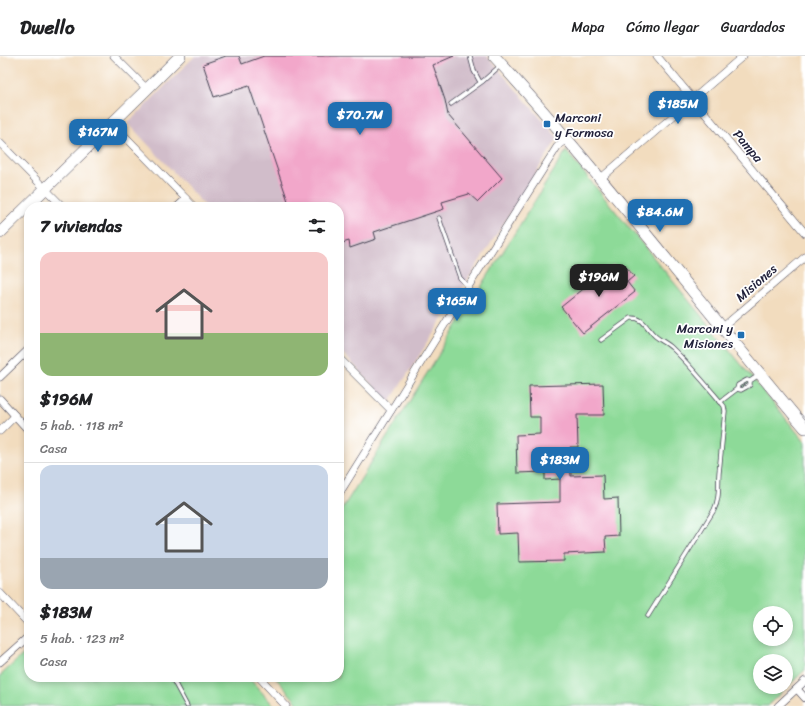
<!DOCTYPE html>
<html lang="es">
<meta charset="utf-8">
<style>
body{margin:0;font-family:Sriracha,sans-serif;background:#f2f2f2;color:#202124;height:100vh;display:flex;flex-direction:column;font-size:15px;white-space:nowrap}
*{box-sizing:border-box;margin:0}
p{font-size:13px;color:#757577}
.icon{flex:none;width:22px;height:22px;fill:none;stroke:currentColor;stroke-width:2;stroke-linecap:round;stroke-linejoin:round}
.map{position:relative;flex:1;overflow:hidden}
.panel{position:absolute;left:24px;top:146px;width:320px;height:480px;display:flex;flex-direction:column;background:#fff;border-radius:16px;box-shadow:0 2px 6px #0003}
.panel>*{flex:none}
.controls{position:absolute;left:753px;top:550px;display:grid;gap:8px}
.controls a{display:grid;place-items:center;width:40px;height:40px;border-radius:50%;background:#fff;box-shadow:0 2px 6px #0003;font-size:20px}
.price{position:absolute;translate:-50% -34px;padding:0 9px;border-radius:8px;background:#1f6fb2;color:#fff;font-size:13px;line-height:26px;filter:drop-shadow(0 1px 2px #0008)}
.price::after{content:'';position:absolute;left:50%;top:24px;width:12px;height:9px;margin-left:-6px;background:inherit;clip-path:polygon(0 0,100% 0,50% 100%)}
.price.active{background:#222;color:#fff}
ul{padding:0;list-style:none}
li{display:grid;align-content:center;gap:8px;height:212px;padding:0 16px}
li+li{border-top:1px solid #e0e0e0}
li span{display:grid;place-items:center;height:124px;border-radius:12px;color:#555}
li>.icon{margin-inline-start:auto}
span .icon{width:72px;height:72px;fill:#fffc;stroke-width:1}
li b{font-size:17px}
h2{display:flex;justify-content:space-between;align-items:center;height:48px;padding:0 16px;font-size:17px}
header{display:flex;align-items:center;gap:24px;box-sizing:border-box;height:56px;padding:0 20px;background:#fff;border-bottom:1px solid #e0e0e0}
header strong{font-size:19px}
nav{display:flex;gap:22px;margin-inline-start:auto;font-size:14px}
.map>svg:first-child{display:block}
.industrial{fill:#d1bdca}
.green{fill:#8dda98;stroke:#587e6a;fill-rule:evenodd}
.building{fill:#f2a7ca}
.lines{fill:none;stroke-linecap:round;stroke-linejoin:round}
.lane-casing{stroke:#413e4f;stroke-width:5}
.street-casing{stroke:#413e4f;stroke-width:8}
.secondary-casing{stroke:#413e4f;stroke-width:12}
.lane{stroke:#fff;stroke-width:3.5}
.street{stroke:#fff;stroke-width:7}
.secondary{stroke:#fff;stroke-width:11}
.poi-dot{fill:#1f6fb2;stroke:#fff;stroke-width:1.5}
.labels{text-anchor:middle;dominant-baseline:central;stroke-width:3.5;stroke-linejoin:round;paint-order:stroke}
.poi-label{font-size:13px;fill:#22223b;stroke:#fff;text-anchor:start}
.street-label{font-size:13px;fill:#22223b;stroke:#fff}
</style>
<header>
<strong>Dwello</strong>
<nav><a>Mapa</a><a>Cómo llegar</a><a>Guardados</a></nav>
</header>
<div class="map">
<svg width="805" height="650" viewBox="0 0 805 650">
<rect width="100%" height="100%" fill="#fff"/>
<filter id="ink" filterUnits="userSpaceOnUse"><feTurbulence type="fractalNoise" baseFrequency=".025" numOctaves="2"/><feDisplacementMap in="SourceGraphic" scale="8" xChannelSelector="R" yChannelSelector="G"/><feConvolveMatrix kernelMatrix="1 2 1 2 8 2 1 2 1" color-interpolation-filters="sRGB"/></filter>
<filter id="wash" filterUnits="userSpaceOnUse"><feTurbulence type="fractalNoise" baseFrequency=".012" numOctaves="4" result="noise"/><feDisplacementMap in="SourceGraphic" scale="16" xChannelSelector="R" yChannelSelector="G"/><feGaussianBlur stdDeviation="0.9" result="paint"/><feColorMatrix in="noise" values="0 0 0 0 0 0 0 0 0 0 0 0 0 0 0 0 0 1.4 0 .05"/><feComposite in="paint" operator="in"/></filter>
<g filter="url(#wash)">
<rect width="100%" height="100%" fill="#f2dcbe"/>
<polygon class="industrial" points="195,0 487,0 558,82 389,347 339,293 339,151 206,151 128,67"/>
<g class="green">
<path d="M566 95 805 386V614L767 650H300L275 621H339V458ZM760 557H786V583H760ZM760 605H786V631H760Z"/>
<polygon points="29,593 29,621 248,621 274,650 0,650 0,620"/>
</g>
<g id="blocks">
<g class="building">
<polygon points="226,0 239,0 242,8 264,0 454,0 433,9 445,44 448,59 502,122 478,146 469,138 442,146 444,153 374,176 376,183 350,192 349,185 339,188 339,151 296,151 289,148 249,30 214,41 203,8"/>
<polygon points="613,209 619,217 626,211 634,220 627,226 635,236 583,277 561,251"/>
<polygon points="603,328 604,359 577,359 578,391 570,391 571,420 603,419 604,443 618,442 619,480 605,481 606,496 564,498 564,505 519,506 518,477 498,478 497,448 560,446 560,423 545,424 545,416 517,417 516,379 540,378 540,361 530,361 529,330"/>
</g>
</g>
</g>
<g filter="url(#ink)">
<use href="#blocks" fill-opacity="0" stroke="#413e4f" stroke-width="1"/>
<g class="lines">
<defs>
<g id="lane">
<polyline points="470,0 474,15 480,26"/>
<polyline points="451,48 483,25 501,9"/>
<polyline points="439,162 460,222 468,231"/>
<path d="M601 284 631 262C643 261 646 271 654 279 659 284 667 287 672 292 691 310 707 330 724 350L725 355C723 376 721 396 719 417 718 430 720 442 714 454L648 560"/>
<polyline points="737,333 741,334 750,329 750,325 759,319"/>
<polyline points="720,346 737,333 738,329 747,324 750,325"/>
<polyline points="172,621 173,624 187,650"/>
</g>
<g id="street">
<polyline points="114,0 147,33"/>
<polyline points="657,0 805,177"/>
<polyline points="112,67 194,151"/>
<polyline points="0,87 63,151"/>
<polyline points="600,123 743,0"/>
<polyline points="177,151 186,143"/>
<polyline points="723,271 805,201"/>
<polyline points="339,302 391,354"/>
<polyline points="0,321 29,293"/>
<polyline points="0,343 29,375"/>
<polyline points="0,375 15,360"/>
<polyline points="339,438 468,231 557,91 561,87 567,84"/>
<polyline points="0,537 29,568"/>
<polyline points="0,606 29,580"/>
<polyline points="259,621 286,650"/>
<polyline points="797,633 805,642"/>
<polyline points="778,650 805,625"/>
</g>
<g id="secondary">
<path d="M494 0C603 120 701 248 805 372"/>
<polyline points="0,177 147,33 180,0"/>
</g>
</defs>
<use href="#lane" class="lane-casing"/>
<use href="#street" class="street-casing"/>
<use href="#secondary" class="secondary-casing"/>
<use href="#lane" class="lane"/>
<use href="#street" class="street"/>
<use href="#secondary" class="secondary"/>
</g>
</g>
<g class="poi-dot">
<rect x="543" y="64" width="8" height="8" rx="2"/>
<rect x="737" y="275" width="8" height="8" rx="2"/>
</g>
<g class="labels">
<g class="poi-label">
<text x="555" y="61">Marconi<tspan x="555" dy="15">y Formosa</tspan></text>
<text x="733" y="272" text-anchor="end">Marconi y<tspan x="733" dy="15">Misiones</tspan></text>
</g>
<g class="street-label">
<text transform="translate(748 90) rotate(50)">Pampa</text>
<text transform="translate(756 227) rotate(-41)">Misiones</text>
</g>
</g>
</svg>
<div class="controls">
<a><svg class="icon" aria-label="locate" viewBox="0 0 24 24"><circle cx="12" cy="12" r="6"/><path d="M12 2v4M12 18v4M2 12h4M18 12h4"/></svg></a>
<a><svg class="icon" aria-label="layers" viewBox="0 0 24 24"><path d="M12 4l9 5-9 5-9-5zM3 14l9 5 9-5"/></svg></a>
</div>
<b class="price" style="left:678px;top:69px">$185M</b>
<b class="price" style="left:360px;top:80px">$70.7M</b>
<b class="price" style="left:98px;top:97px">$167M</b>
<b class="price" style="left:660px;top:177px">$84.6M</b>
<b class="price active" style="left:599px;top:242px">$196M</b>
<b class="price" style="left:457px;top:266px">$165M</b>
<b class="price" style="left:560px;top:425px">$183M</b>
<section class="panel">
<h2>7 viviendas<svg class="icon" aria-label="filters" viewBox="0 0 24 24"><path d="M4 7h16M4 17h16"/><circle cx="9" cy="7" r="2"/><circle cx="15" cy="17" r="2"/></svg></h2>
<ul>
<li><span style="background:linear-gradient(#f6c9c9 65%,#8fb573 0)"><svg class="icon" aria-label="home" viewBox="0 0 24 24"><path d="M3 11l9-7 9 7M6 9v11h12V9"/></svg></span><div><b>$196M</b><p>5 hab. · 118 m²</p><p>Casa</p></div></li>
<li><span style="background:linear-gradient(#c9d6e8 75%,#9aa5b1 0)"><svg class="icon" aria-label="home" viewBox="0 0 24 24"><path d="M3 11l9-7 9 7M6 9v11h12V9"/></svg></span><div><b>$183M</b><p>5 hab. · 123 m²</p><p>Casa</p></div></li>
</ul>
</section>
</div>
